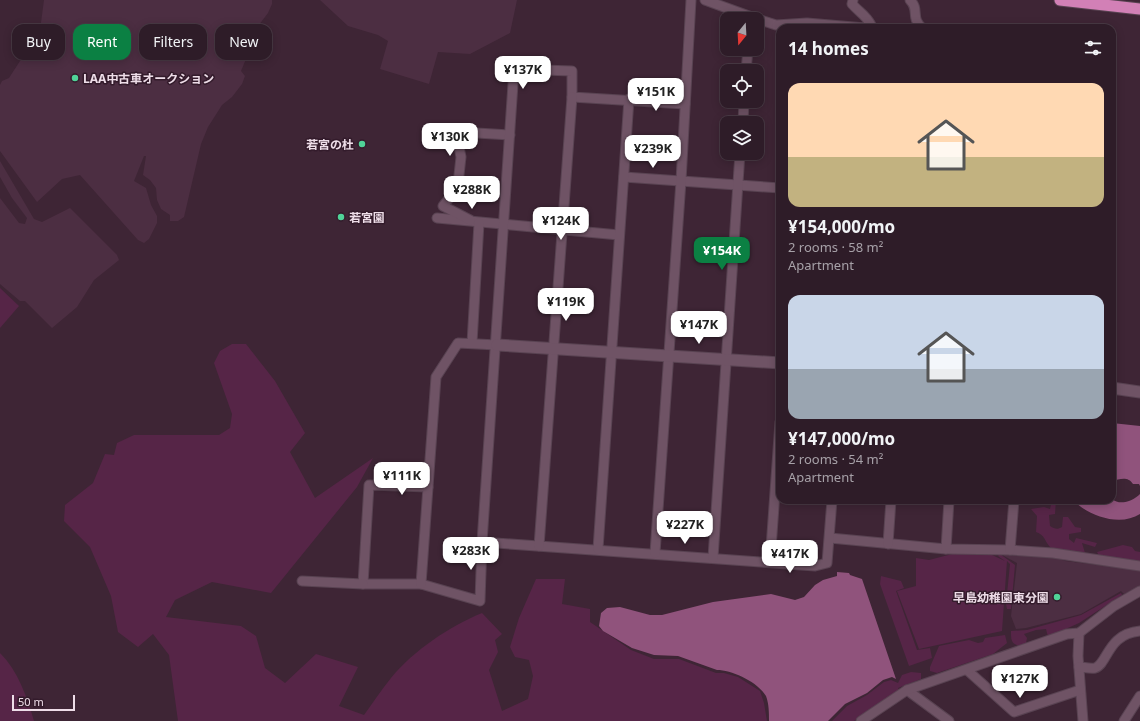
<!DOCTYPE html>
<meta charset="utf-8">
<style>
body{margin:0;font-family:"Noto Sans","Noto Sans JP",sans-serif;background:#3a2934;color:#f1f3f6;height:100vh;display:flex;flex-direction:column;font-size:15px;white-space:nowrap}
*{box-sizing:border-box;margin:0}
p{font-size:13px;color:#a7a1a8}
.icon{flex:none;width:22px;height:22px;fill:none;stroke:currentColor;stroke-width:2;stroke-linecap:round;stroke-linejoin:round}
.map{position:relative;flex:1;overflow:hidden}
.drawer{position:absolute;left:776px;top:24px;width:340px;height:480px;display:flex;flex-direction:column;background:#2e1c28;border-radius:12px;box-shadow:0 2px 10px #0003,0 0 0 1px #493a45}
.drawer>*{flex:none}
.hud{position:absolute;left:12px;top:24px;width:380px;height:36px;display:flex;gap:8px}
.needle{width:26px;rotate:198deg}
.fabs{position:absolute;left:720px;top:12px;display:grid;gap:8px}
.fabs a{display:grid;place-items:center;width:44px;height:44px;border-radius:8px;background:#2e1c28;box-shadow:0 2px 10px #0003,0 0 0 1px #493a45;font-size:20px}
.scale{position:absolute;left:12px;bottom:10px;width:63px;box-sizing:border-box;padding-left:4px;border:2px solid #eedde8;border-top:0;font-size:11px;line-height:14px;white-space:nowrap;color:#eedde8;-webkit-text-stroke:3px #331b2b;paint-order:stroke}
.price{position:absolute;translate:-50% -34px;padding:0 9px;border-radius:8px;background:#fff;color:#222;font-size:13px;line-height:26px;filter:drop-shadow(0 1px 2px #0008)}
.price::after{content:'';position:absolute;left:50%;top:24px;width:12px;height:9px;margin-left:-6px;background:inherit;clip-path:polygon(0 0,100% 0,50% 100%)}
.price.current{background:#0b8043;color:#fff}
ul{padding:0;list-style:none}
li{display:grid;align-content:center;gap:8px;height:212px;padding:0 12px}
li span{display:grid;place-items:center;height:124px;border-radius:12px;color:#555}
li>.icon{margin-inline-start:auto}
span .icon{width:72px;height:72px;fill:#fffc;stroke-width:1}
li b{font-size:17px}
h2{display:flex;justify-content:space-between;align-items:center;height:48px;padding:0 12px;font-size:17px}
.chip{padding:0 14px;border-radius:12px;background:#2e1c28;box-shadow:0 2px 10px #0003,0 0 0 1px #493a45;font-size:14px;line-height:36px}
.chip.current{background:#0b8043;color:#fff}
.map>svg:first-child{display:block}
.built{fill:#4c2e42}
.green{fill:#562547}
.water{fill:#90537c}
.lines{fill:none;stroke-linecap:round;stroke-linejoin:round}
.minor-casing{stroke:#594352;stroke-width:11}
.tertiary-casing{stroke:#594352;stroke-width:13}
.trunk-casing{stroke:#594352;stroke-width:13}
.minor{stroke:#6f5365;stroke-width:9}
.tertiary{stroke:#6f5365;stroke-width:11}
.trunk{stroke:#d280b6;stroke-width:11}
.poi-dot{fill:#50d398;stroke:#331b2b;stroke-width:1.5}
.labels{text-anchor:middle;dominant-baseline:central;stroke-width:3;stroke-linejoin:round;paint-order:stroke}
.poi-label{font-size:12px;font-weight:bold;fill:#eedde8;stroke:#331b2b;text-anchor:start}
</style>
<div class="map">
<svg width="1140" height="721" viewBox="0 0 1140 721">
<rect width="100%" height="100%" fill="#3e2535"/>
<g class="built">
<polygon points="44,0 272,0 272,4 268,13 255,30 258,44 251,47 241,71 245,76 242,84 232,97 222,105 208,127 201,144 184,217 178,221 170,221 170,215 161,209 157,200 156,188 150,180 143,175 146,156 144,156 134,181 146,188 151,205 157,216 157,223 149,239 144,243 138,240 80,175 62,179 37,202 0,151 0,85 2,81 9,78 20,61 31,52 35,44 40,30"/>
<polygon points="320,0 517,0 510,33 470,54 438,52 429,84 380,69 388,41 378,35 348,26"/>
<polygon points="0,161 34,219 42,222 70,208 117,255 119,260 94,280 77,307 52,328 25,301 20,301 0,284 0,198 19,223 25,224 27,218 12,198 0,177"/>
<polygon points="1004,553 1053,556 1065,561 1140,570 1140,586 1124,594 1121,591 1081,614 1026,628 1016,629 1011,616 1017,563 1004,556"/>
</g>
<g class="green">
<polygon points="0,288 19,306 0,328"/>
<path d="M232 344H246L275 381 305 433 290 452 315 498 373 458 357 487 271 593 212 582 175 600 166 617 241 626 256 636 265 668 285 683 316 654 358 667 339 706 364 715C373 703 381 690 391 678 414 650 450 626 482 613L502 634 495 640 498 652 489 670 502 711 528 699 533 676 529 660 515 657 510 647 519 618 536 579H565L562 604 590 609V622L631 650 654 659H679L716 673H724L738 677 760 691 764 703 767 721H178L169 655 153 634 138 647 118 632 111 596 90 547 64 521 65 505 93 483 105 454 114 455 117 443 134 435H219L230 428 232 414 214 363 220 351Z"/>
<path d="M1052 500H1056L1055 514 1049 515 1050 526C1055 529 1057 530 1062 527L1063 517H1068L1075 527 1081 528V532L1069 534V539L1074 543 1076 538 1097 543 1095 547 1082 543 1085 553C1077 556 1056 555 1050 547 1044 540 1045 535 1036 532L1037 516 1031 509 1044 507 1050 509Z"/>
<polygon points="1123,545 1132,547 1135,551 1140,552 1140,562 1099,556 1097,552"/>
<polygon points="956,553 992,555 1005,561 998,556 1000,554 1015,565 1011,609 1007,609 1006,604 1010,564 1007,561 1002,631 919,649 897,591 916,586 916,558 929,560"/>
<polygon points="881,576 901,581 904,588 896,591 917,650 930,648 932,658 909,666 880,584"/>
<path d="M1121 593 1122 595 1079 623 1048 637 1046 629 1036 630 1024 634 1027 638 1026 643 1020 646C1011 644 1011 640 1011 631L1027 630 1081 615Z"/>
<polygon points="1005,635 1007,643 993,654 937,673 930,671 930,667 939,646 969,640 978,643 983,642 985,638"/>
<path d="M0 653C18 671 27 697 34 721H0Z"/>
<polygon points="911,672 921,673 921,679 898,688 900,691 854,721 832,721 847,706 867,695 884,682 891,680 898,683 902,675"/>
</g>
<g class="water">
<path d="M1112 423 1140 426V486L1139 484H1133C1128 476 1120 479 1112 481Z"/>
<path d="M1140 494V514C1120 527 1088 516 1073 500L1112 499C1120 506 1133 501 1140 494Z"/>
<path d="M837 572 849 573 850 575 862 579 896 679 892 677 883 680 867 693 845 704 828 721H769C769 713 769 704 766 696 758 682 732 670 717 670L678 656 654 655 632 648 603 631 599 626 601 613 607 608 620 607 650 615H662L713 602 771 594 795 600 804 597 815 585 823 580 837 576Z"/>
</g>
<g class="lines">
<defs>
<g id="minor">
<polyline points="705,0 757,19"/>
<path d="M853 0 852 4C859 12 866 15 871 25L865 27"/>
<path d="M910 0C920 10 910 17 922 28"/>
<polyline points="757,19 776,25 807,23 865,28"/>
<polyline points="746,71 748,49"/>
<polyline points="743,123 744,101"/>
<polyline points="624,177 780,188"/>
<polyline points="437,218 619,235"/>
<polyline points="470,220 443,206 455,191 458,184 461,157 457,137 460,132 510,135"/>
<polyline points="472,343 479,223"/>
<polyline points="497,345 458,343 436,377 428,487 369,485 363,584 421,584 480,601 482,542 514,69 572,71 572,97 685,104"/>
<polyline points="830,538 946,549 1010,550 1053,553 1140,566"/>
<polyline points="482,542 815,566 827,563 832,500"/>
<polyline points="888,544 891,500"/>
<polyline points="539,546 572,97"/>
<polyline points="598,549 629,99"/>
<polyline points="946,549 949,500"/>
<polyline points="1010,550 1014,500"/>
<polyline points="655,553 681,181 691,0"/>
<polyline points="713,558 740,153"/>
<polyline points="770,562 780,422"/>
<polyline points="302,581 363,584"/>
<polyline points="421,584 428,487"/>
<polyline points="1079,633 1078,656 1083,721"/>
<path d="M1079 667C1083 667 1090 669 1095 668 1108 664 1107 634 1140 631"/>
<polyline points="967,670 1014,712 1080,690"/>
<polyline points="907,690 949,721"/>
<polyline points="861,721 907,690 1067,634 1079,633 1114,606 1140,591"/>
<polyline points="1124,721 1140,696"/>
</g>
<g id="tertiary">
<polyline points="497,345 780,363"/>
<polyline points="1112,388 1140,392"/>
</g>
<polyline id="trunk" points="1060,0 1140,9"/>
</defs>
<use href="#minor" class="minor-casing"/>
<use href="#tertiary" class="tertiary-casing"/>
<use href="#trunk" class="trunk-casing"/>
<use href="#minor" class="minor"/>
<use href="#tertiary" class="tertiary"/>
<use href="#trunk" class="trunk"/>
</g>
<g class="poi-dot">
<circle cx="75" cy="78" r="4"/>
<circle cx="362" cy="144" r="4"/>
<circle cx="341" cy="217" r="4"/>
<circle cx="1057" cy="597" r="4"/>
</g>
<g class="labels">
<g class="poi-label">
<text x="83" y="78">LAA中古車オークション</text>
<text x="354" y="144" text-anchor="end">若宮の杜</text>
<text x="349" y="217">若宮園</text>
<text x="1049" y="597" text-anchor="end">早島幼稚園東分園</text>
</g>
</g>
</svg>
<div class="fabs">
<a><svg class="needle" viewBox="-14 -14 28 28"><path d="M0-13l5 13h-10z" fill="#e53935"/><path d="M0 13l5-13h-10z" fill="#a7a1a8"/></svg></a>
<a><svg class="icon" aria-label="locate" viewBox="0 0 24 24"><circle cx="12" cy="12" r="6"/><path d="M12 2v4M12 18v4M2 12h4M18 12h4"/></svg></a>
<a><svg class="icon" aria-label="layers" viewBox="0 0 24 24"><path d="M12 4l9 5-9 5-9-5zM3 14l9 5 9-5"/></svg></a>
</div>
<div class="scale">50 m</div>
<b class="price" style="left:523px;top:90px">¥137K</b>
<b class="price" style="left:656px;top:112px">¥151K</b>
<b class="price" style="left:450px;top:157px">¥130K</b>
<b class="price" style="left:653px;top:169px">¥239K</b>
<b class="price" style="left:472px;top:210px">¥288K</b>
<b class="price" style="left:561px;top:241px">¥124K</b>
<b class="price current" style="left:722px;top:271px">¥154K</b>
<b class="price" style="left:566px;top:322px">¥119K</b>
<b class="price" style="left:699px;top:345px">¥147K</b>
<b class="price" style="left:402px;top:496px">¥111K</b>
<b class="price" style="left:685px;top:545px">¥227K</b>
<b class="price" style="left:471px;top:571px">¥283K</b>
<b class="price" style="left:790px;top:574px">¥417K</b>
<b class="price" style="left:1020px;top:699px">¥127K</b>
<div class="hud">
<a class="chip">Buy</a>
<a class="chip current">Rent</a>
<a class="chip">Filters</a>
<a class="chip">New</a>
</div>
<section class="drawer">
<h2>14 homes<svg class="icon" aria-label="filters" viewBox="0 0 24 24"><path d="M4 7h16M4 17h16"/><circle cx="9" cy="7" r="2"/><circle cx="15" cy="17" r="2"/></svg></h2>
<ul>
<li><span style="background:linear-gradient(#ffd9b3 60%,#c2b280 0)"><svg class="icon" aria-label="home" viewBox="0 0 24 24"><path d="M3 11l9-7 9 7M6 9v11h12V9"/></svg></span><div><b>¥154,000/mo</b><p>2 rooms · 58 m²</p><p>Apartment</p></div></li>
<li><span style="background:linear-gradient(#c9d6e8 60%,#9aa5b1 0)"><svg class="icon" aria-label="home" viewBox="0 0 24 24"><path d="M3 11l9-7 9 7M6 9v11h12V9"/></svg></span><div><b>¥147,000/mo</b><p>2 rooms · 54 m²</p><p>Apartment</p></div></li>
</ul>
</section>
</div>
